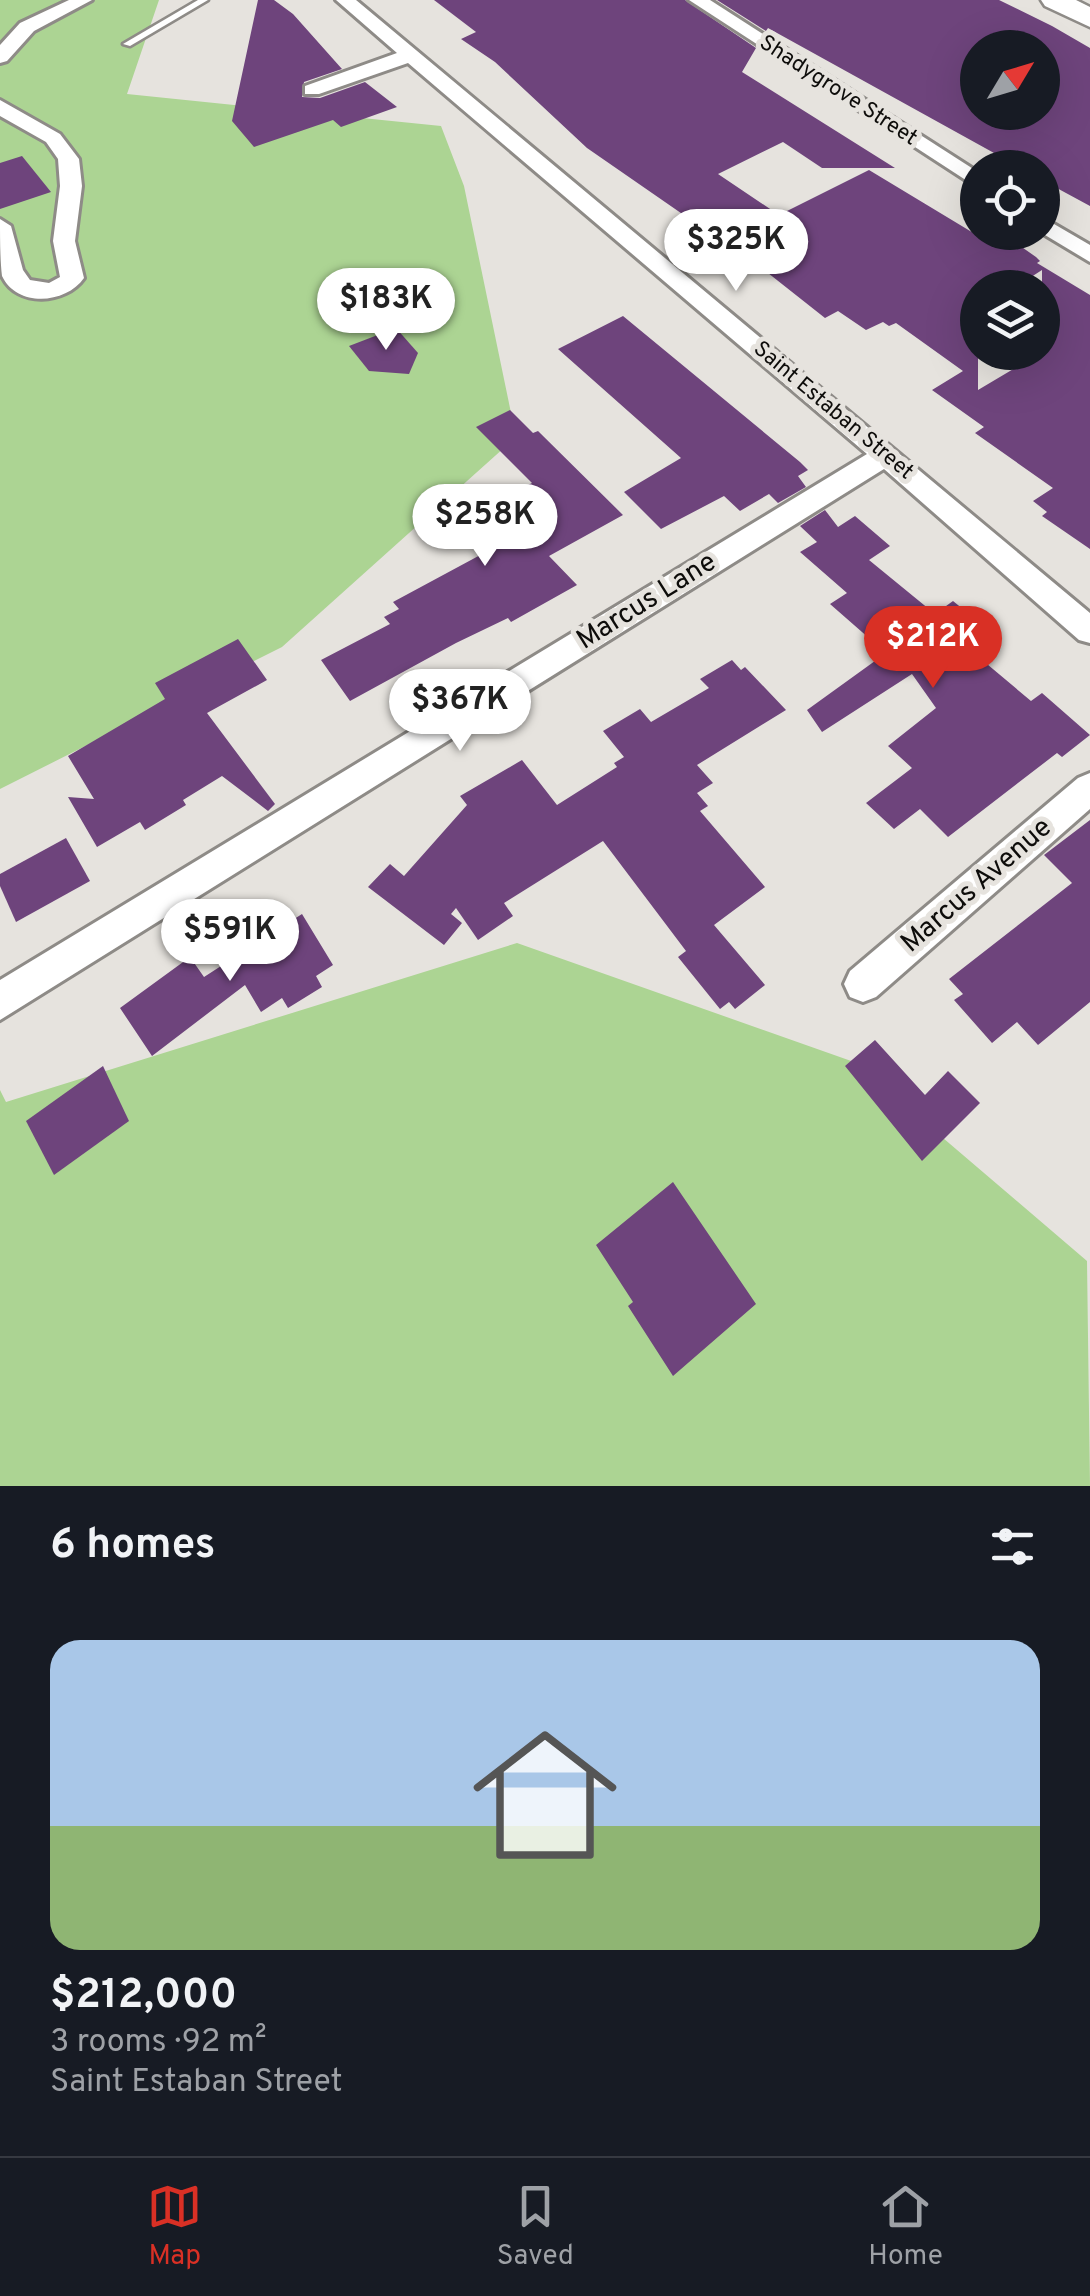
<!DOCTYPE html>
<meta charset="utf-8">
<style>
body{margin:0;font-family:Overpass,sans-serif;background:#20242c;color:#f1f3f6;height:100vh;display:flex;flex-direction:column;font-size:38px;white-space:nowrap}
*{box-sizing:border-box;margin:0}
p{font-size:32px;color:#9ea1a6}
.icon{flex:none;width:55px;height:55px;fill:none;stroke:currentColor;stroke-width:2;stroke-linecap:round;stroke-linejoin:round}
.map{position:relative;height:1486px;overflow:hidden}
.drawer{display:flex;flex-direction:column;background:#171b24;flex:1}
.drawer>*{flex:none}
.needle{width:65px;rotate:52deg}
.tools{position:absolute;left:960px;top:30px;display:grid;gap:20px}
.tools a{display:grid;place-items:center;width:100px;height:100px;border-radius:50%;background:#171b24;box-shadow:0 10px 40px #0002;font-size:50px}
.price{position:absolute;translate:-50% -85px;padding:0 22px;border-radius:35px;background:#fff;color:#222;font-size:32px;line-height:65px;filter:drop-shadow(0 2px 5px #0008)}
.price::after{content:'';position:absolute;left:50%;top:60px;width:30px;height:22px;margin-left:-15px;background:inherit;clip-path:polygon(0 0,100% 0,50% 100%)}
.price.active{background:#d93025;color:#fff}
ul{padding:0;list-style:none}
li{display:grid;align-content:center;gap:20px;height:530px;padding:0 50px}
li+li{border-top:2px solid #363941}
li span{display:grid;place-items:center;height:310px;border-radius:30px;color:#555}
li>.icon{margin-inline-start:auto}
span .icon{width:180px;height:180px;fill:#fffc;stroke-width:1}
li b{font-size:42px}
h2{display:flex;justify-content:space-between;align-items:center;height:120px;padding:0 50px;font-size:42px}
.tabs{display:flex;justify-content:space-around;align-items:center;height:140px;border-top:2px solid #363941;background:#171b24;font-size:28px;color:#9ea1a6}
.tabs a{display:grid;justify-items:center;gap:5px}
.tabs .active{color:#d93025}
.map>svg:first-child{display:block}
.green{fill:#acd493}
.building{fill:#6e447c;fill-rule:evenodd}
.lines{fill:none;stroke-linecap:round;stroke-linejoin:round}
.service-casing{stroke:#8e8b87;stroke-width:5}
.minor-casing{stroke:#8e8b87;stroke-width:6}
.primary-casing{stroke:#8e8b87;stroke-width:5}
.service{fill:#fff;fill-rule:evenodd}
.minor{fill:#fff;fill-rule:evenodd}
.primary{fill:#fff;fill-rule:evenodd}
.labels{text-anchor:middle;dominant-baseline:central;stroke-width:10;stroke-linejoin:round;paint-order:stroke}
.far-street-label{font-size:22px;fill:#0d0c0a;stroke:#e6e3de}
.street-label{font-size:28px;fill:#0d0c0a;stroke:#e6e3de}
</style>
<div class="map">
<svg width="1090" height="1486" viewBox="0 0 1090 1486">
<rect width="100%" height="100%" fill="#e6e3de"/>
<g class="green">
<polygon points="0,0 159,0 127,94 441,126 464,186 516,437 282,647 0,789"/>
<polygon points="517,943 854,1062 1087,1261 1090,1486 0,1486 0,1090 6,1102"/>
</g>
<g class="building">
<polygon points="258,0 274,0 293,14 342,69 304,82 302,97 320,98 365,82 397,107 341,127 333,120 254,147 232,121"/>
<path d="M434 0H685L756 48 742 72 895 168H822L783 142 718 174 779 215 869 170 985 240 1000 232 1036 257 1040 261 1037 263 1090 295V549L1042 516 1047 512 1033 501 1053 488 975 433 984 427 932 390 963 371 896 323 889 326 883 322 866 330 838 311 825 318 721 236 717 238 587 148 495 62 461 39 476 32ZM1042 270V352L978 390V288H1014Z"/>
<path d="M717 0H999L1052 26 1090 48V206L1042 180V168H1021L768 28 766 31ZM978 48H1042V112H978Z"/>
<polygon points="22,156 51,192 0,209 0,163"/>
<polygon points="623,316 800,462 808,470 798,476 806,487 778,503 769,494 740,511 724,496 661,529 624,492 681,458 558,349"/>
<polygon points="396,328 418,353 409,374 369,371 349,346"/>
<polygon points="510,410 533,433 538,431 623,515 549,556 577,585 511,622 508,618 456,643 350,701 321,660 390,624 384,617 399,609 393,602 547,519 520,489 532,483 476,427"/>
<polygon points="825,510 838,527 855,516 890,546 869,560 935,614 953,601 985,627 975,634 988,645 975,654 1031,701 1042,693 1090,735 1062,757 1057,753 948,837 920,809 894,829 866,803 912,768 888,746 936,708 912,674 822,732 807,710 886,653 830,604 847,593 800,552 817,542 800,526"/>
<polygon points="238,639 267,680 207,713 275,804 268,811 222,776 183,800 186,805 145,830 140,822 97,847 68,797 94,799 68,756 165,699 155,683"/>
<polygon points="732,660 741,670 745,667 786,710 697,765 713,783 697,793 708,806 700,811 765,887 714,925 765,985 735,1009 729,1002 720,1009 678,957 686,951 603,841 504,903 513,916 478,940 456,908 451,914 462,923 444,945 368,887 390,864 404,876 467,805 460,796 522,760 557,805 617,767 614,763 624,757 603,731 640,709 651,722 709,688 700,679"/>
<polygon points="1090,820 1090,1002 1038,1045 1017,1022 992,1043 954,1000 963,994 949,979 1072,883 1044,855"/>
<polygon points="66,838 90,881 16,922 0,886 0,874"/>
<polygon points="302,914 333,965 316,976 322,987 288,1008 282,998 261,1012 245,985 152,1056 120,1008 190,957 204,977"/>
<polygon points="875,1040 925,1095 948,1071 980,1103 922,1161 845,1066"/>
<polygon points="103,1066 129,1121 54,1175 26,1121"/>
<polygon points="673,1182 756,1304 673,1376 628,1306 633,1302 596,1245"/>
</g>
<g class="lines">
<defs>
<polygon id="service" points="198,0 208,0 130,46 123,44"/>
<g id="minor">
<polygon points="69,0 92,0 34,31 7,61 0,63 0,45 20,23"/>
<polygon points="336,0 356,0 1090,613 1090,643 1079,640 884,469 0,1020 0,980 867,454 408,63 319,94 305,94 305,86 397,53"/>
<polygon points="689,0 710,0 978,172 978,188"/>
<path d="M0 100 60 134 79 159 82 186 75 241 84 278C66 304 17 308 2 276 0 260 0 236 0 219L11 226 23 270 30 280 49 283 60 277 53 241 60 186 58 159 46 142 0 116Z"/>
<polygon points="1042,217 1090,245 1090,262 1040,232"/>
<polygon points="1090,773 1090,809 876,997 863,1002 850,997 844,984 850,971 1078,778"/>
</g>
<polygon id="primary" points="1041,0 1076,0 1090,7 1090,27 1045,6"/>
</defs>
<use href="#service" class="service-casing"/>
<use href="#minor" class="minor-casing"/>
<use href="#primary" class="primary-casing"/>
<use href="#service" class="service"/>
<use href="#minor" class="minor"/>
<use href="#primary" class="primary"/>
</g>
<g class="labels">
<g class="far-street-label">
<text transform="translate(838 91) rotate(33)">Shadygrove Street</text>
<text transform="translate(833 411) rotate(40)">Saint Estaban Street</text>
</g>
<g class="street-label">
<text transform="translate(647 602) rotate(-32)">Marcus Lane</text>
<text transform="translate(977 886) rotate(-41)">Marcus Avenue</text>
</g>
</g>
</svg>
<div class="tools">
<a><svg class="needle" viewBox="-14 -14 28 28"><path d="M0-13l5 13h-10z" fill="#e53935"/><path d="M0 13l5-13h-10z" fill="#9ea1a6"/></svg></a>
<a><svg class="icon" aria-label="locate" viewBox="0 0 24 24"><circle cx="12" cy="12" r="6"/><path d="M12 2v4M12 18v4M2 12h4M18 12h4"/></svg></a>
<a><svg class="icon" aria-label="layers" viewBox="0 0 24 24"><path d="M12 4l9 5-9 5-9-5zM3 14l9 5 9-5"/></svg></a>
</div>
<b class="price" style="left:736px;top:294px">$325K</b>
<b class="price" style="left:386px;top:353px">$183K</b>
<b class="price" style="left:485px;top:569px">$258K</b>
<b class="price active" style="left:933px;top:691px">$212K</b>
<b class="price" style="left:460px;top:754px">$367K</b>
<b class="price" style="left:230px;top:984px">$591K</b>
</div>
<section class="drawer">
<h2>6 homes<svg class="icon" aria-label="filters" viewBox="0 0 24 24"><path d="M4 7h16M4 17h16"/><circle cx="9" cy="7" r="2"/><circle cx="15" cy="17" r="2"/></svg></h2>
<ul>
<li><span style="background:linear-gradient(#a9c7e8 60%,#8fb573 0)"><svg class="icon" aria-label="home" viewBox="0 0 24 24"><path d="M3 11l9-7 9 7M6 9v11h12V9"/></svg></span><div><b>$212,000</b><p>3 rooms · 92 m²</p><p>Saint Estaban Street</p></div></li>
</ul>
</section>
<nav class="tabs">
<a class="active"><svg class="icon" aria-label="map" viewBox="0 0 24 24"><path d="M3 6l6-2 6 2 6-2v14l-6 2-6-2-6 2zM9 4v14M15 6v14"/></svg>Map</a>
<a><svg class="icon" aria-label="saved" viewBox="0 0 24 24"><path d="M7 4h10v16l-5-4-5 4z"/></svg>Saved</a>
<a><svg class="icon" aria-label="home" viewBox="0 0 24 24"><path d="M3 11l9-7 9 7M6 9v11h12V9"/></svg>Home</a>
</nav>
